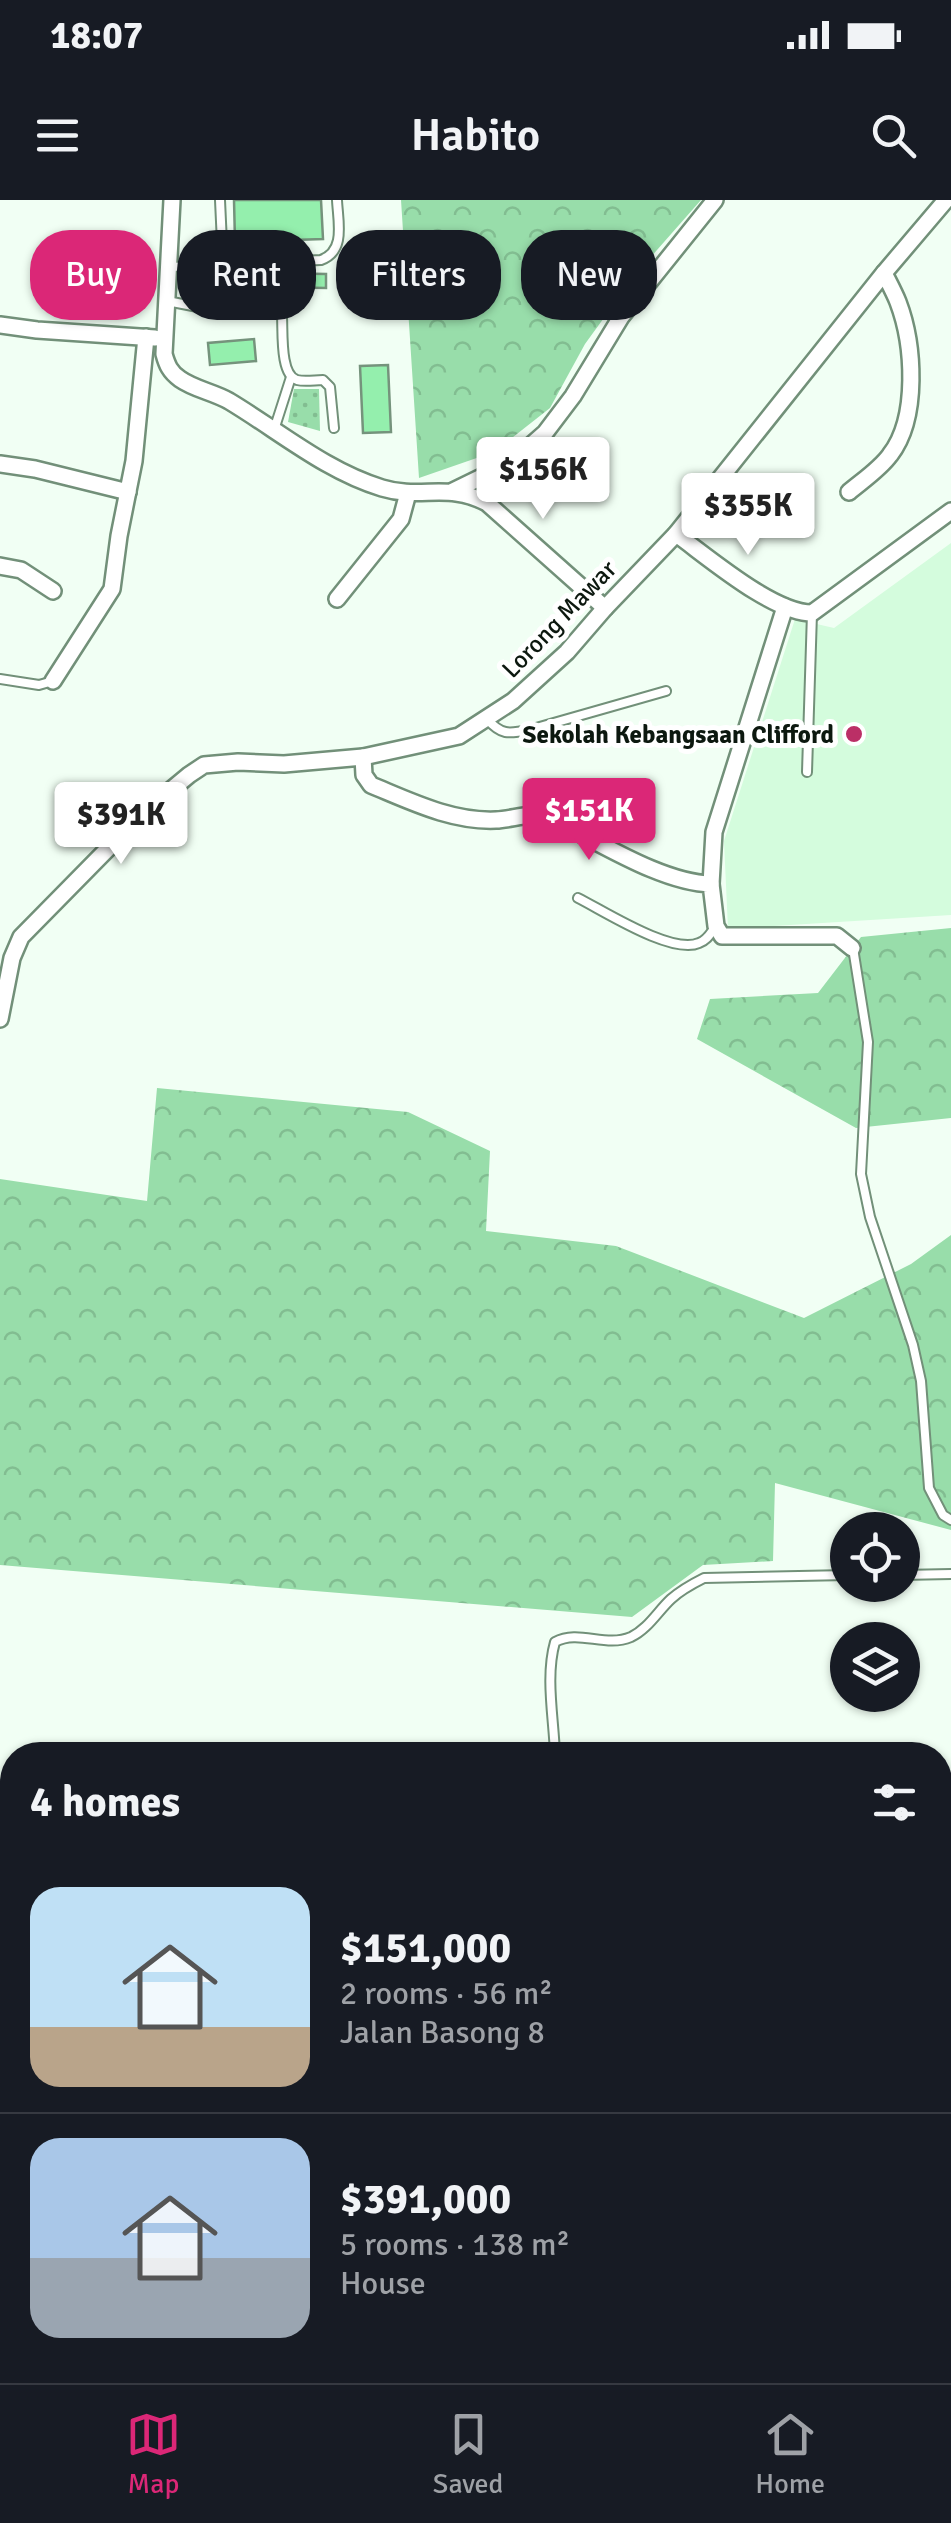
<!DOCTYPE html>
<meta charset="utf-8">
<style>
body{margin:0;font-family:Signika,sans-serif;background:#20242c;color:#f1f3f6;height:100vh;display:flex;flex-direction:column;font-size:38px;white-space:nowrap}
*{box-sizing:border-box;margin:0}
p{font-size:32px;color:#9ea1a6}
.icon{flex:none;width:55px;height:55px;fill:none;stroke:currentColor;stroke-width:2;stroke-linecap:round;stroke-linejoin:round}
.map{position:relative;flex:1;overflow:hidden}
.sheet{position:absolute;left:0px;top:1542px;width:952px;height:642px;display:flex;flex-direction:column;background:#171b24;border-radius:40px 40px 0 0;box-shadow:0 2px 8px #0004}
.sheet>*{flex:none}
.top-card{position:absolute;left:30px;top:30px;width:892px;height:90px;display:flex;gap:20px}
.tools{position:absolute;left:830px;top:1312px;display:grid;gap:20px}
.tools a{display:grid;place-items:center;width:90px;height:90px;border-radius:50%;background:#171b24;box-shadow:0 2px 8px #0004;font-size:50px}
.price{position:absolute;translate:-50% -85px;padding:0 22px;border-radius:10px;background:#fff;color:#222;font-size:32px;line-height:65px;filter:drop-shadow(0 2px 5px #0008)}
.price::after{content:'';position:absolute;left:50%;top:60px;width:30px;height:22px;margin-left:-15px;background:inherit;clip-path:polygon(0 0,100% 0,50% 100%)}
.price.on{background:#db2777;color:#fff}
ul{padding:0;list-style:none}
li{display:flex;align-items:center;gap:30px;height:250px;padding:0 30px}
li+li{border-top:2px solid #363941}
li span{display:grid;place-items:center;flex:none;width:280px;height:200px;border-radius:30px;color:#555}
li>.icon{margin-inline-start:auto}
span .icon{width:120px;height:120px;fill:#fffc;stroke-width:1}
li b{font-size:42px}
h2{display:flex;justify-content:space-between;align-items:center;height:120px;padding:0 30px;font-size:42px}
.chip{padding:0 35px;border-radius:40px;background:#171b24;box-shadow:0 2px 8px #0004;font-size:35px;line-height:90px}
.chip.on{background:#db2777;color:#fff}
.status{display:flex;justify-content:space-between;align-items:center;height:70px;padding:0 50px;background:#171b24;direction:ltr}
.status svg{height:28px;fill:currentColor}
header{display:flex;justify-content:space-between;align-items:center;height:130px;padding:0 30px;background:#171b24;font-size:45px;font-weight:600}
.tab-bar{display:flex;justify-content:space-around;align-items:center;height:140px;border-top:2px solid #363941;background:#171b24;font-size:28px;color:#9ea1a6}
.tab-bar a{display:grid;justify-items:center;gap:5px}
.tab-bar .on{color:#db2777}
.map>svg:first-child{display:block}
.built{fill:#d4fcdd}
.green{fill:url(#green-dots)}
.forest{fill:url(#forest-crowns)}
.building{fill:#94efad;stroke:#75937c;stroke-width:2.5}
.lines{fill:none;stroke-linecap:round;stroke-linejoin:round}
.lane-casing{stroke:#729079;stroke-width:12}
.street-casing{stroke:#729079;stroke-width:20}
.lane{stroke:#fff;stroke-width:8}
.street{stroke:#fff;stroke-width:15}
.poi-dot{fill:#bb2f66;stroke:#fff;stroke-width:4}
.labels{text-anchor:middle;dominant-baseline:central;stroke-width:10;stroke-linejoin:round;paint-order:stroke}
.street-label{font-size:25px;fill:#0c180f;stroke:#fff}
.poi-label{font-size:25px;font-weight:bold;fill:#0c180f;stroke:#fff;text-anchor:end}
</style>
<div class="status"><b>18:07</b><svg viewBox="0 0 49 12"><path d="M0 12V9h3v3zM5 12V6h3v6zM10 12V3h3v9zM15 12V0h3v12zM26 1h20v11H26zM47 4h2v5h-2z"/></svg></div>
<header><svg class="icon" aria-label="menu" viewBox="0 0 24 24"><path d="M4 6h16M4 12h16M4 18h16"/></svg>Habito<svg class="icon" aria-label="search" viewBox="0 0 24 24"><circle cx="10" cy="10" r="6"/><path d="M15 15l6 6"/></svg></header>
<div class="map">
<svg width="951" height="2183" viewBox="0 0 951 2183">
<defs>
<pattern id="green-dots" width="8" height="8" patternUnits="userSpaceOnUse" patternTransform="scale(2.5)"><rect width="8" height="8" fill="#98ddaa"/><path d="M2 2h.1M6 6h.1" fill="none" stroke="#82bd91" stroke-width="1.8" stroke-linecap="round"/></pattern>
<pattern id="forest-crowns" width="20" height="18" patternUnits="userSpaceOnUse" patternTransform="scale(2.5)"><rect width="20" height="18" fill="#98ddaa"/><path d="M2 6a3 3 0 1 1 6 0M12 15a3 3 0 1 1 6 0" fill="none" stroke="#82bd91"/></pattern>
</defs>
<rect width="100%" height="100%" fill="#f1fff4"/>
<polygon class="built" points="951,343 951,715 728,729 724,641 795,419 834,428"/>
<polygon class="green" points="294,189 319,189 320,231 288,222"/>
<g class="forest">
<polygon points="401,0 701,0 635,75 585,144 550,208 494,252 419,278"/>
<polygon points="951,728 951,918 856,928 697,839 710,799 818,793 861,737"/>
<polygon points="157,888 408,912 490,951 486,1031 616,1046 804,1118 911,1064 951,1035 951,1330 775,1283 773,1361 703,1365 632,1417 0,1365 0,979 147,1001"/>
</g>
<g class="building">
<polygon points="234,0 321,0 323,39 235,42"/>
<polygon points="271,73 326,74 326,88 270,87"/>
<polygon points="254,139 256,161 210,165 208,143"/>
<polygon points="388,165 391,232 363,233 360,166"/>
</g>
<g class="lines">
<defs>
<g id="lane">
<polyline points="220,0 223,65"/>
<path d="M170 67 321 60C346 51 338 22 337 0"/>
<path d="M167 101 203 108 266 107 277 111 282 117C283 133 280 175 297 180 305 182 315 180 323 180L330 187 334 228"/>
<polyline points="274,230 291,177"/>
<polyline points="0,479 39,485 53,481"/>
<path d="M487 519C501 535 508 534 529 530L666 491"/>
<polyline points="807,572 812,413"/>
<path d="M578 698C604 711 672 755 699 743 708 740 711 732 716 726"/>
<polyline points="853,748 868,842 861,974 870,1017 913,1145 921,1181 929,1288 943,1315 951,1320"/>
<polyline points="902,1375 951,1374"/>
<path d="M555 1555C554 1519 545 1477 555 1442 579 1429 605 1448 631 1437 648 1429 658 1411 671 1399 681 1390 692 1384 704 1378L848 1375"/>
<polyline points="335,2172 451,2183"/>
<polyline points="72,2183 76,2172"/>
<polyline points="468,2183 472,2172"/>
</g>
<g id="street">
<path d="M172 0 164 154C167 165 170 172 180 179 194 189 213 192 229 201 279 231 326 271 382 288 421 300 448 282 487 303L605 408"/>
<polyline points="0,125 37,130 155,138"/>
<polyline points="0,264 35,269 128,292"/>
<polyline points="453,291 496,270 520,255 545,233 573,196 621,117 715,0"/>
<path d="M849 292C862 281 880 269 890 255 919 218 914 144 898 102 894 92 889 83 884 73"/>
<path d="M676 334C708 357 773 413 812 413L951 311"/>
<polyline points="0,366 21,370 53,391"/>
<polyline points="337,399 401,319 408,293"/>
<polyline points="53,481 112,389 119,336 134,261 146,137"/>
<path d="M363 557 364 575 371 585C410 601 452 622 496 620 514 619 531 612 549 617 561 621 572 629 583 635 619 654 670 683 711 684L716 726 722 736H837L852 748"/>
<polyline points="711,684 714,632 785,407"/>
<polyline points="0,819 12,758 21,737 142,614 189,575 204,565 238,562 284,564 363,557 459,536 513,501 567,452 605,408 676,334 884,73 946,0"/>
</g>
</defs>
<use href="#lane" class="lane-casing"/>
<use href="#street" class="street-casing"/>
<use href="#lane" class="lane"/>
<use href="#street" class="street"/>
</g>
<circle class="poi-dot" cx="854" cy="534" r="10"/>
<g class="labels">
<g class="street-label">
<text transform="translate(559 419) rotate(-46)">Lorong Mawar</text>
</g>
<g class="poi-label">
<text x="834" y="534">Sekolah Kebangsaan Clifford</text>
</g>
</g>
</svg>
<div class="tools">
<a><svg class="icon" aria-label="locate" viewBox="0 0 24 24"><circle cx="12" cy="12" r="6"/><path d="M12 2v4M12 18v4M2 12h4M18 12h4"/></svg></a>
<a><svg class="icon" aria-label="layers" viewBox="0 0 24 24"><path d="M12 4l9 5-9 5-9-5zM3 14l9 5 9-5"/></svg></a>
</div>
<b class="price" style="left:543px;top:322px">$156K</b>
<b class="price" style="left:748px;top:358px">$355K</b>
<b class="price on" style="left:589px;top:663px">$151K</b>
<b class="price" style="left:121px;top:667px">$391K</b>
<div class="top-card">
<a class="chip on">Buy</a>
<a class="chip">Rent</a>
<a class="chip">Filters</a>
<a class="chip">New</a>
</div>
<section class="sheet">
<h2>4 homes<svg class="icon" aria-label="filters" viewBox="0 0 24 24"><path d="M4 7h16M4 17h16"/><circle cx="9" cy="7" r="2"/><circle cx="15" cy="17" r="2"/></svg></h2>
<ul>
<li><span style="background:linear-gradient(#bfe0f5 70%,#b9a48a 0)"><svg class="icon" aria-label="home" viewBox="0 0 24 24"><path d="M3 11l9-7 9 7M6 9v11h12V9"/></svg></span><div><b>$151,000</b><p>2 rooms · 56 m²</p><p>Jalan Basong 8</p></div></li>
<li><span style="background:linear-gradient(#a9c7e8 60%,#9aa5b1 0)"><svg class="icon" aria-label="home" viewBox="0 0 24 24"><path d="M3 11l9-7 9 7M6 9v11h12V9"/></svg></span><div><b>$391,000</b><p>5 rooms · 138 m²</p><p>House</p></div></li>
</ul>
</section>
</div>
<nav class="tab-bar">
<a class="on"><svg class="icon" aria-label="map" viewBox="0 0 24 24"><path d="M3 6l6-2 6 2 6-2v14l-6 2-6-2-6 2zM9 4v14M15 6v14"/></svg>Map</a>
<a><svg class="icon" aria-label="saved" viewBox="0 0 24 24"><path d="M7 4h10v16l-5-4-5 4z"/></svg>Saved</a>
<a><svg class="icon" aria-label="home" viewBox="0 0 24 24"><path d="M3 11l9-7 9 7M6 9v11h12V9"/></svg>Home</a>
</nav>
